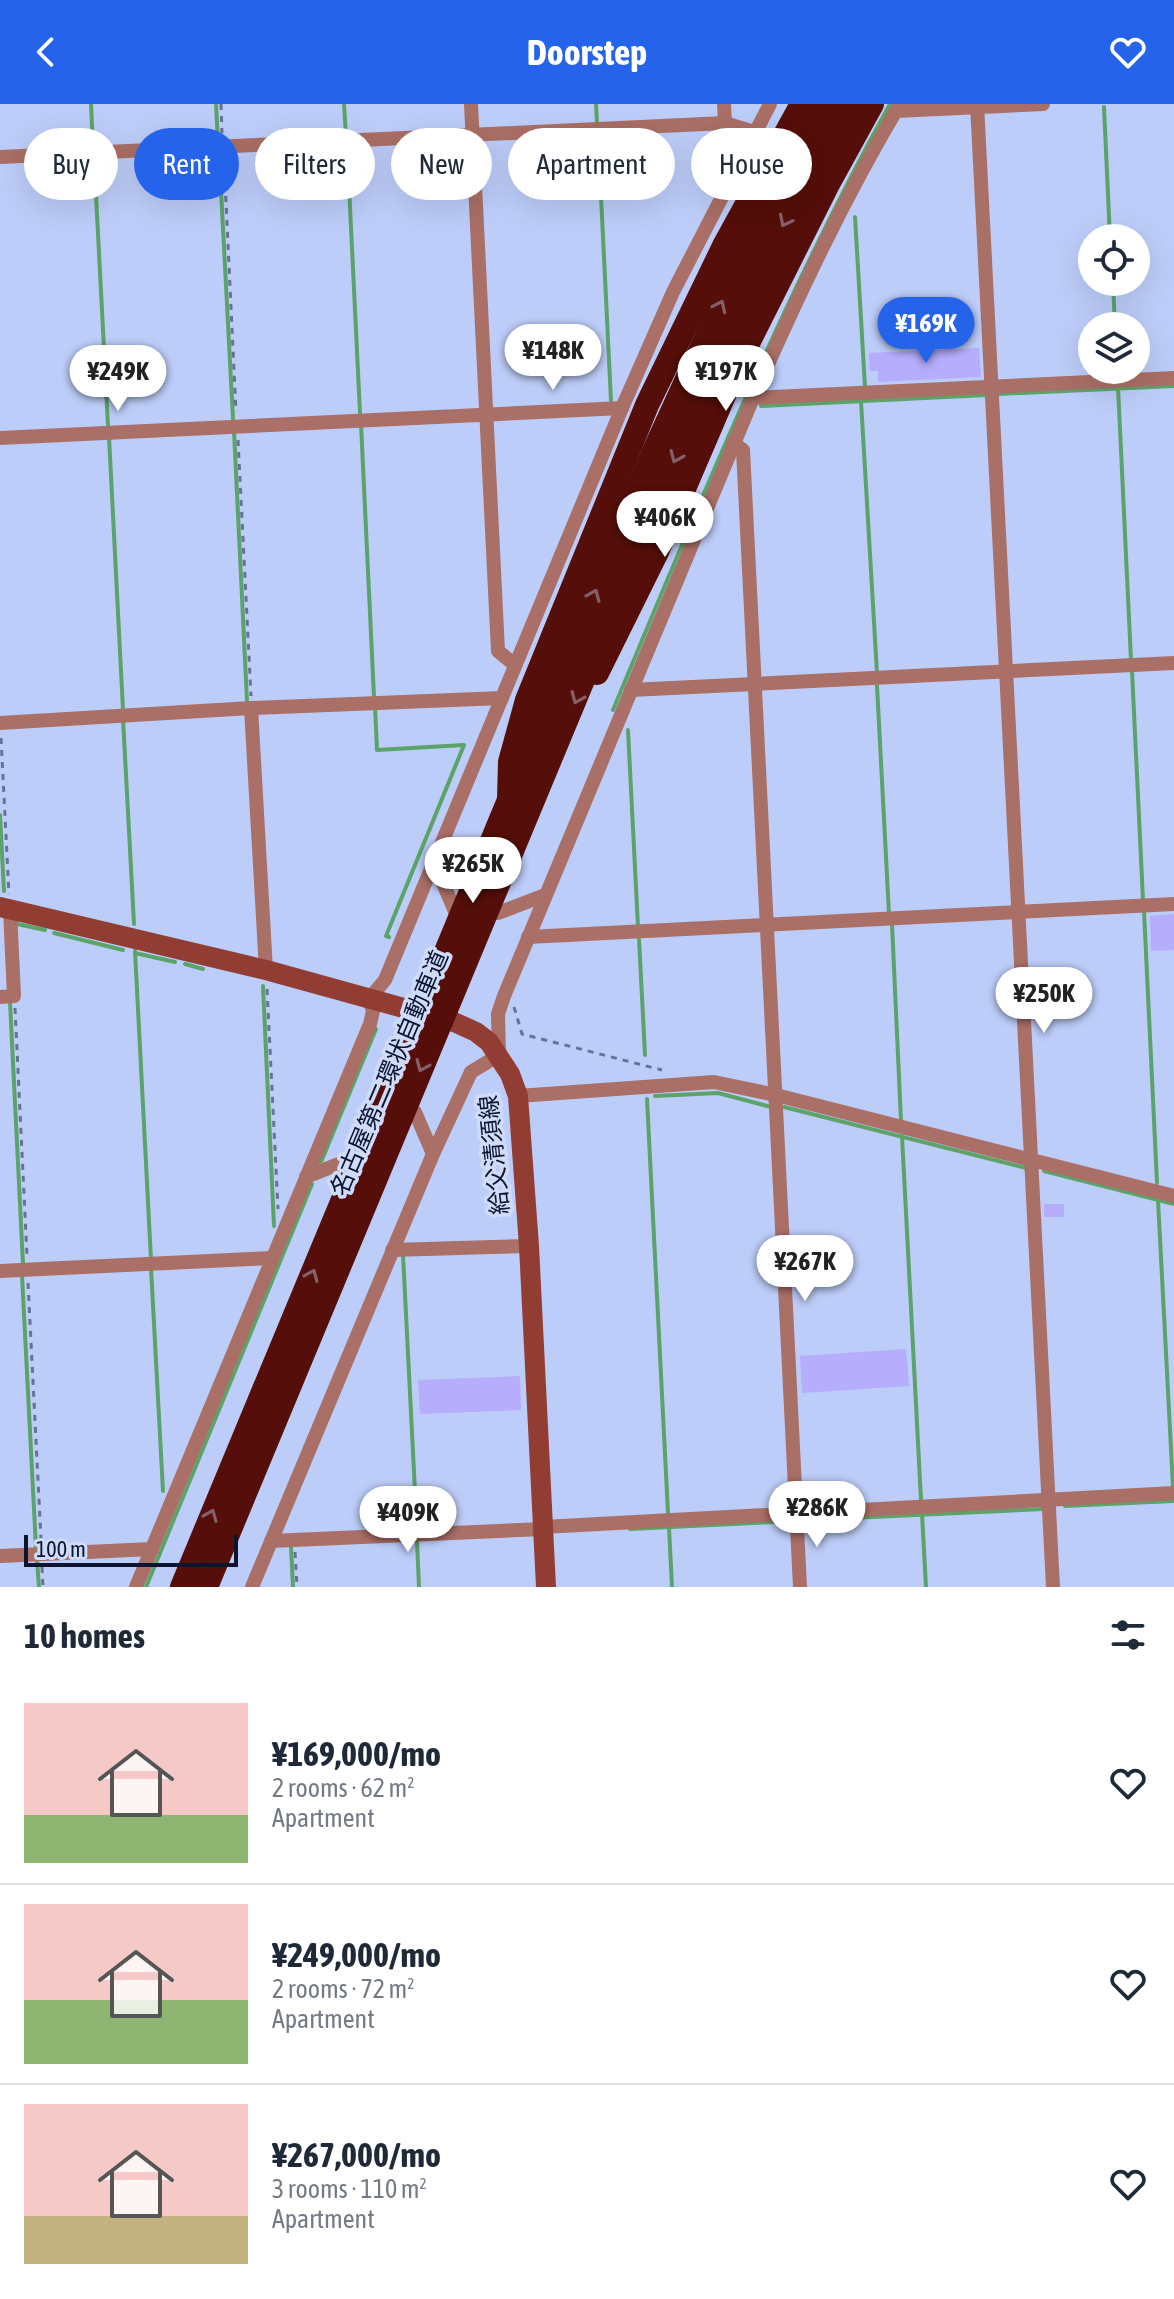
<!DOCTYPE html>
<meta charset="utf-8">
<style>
body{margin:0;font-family:"Asap Condensed","Noto Sans JP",sans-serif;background:#f2f2f3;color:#1f2937;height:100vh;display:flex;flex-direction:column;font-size:30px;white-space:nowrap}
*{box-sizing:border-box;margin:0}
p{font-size:26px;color:#747a83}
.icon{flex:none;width:44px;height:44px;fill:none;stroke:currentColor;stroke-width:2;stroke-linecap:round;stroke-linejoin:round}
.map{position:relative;height:1483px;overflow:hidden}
.drawer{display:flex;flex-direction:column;background:#fff;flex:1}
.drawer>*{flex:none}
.hud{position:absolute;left:24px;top:24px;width:1126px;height:72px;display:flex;gap:16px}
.fabs{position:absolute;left:1078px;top:120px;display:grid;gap:16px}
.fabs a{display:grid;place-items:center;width:72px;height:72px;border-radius:50%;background:#fff;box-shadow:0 8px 32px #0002;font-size:40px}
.scale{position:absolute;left:24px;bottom:20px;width:214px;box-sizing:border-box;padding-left:8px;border:4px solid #0c142e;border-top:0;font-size:22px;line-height:28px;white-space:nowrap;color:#0c142e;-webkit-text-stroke:6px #cfdbf9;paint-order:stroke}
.price{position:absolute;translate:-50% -68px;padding:0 18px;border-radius:28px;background:#fff;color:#222;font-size:26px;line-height:52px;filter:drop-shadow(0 2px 4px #0008)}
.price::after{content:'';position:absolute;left:50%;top:48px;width:24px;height:18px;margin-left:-12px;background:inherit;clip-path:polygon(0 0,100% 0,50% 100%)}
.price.on{background:#2563eb;color:#fff}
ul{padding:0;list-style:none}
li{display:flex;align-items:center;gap:24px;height:200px;padding:0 24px}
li+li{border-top:2px solid #e0e1e3}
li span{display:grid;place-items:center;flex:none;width:224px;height:160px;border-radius:0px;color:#555}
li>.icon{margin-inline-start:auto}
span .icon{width:96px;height:96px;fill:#fffc;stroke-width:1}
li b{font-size:34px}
h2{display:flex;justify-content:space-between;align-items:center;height:96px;padding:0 24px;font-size:34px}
.pill{padding:0 28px;border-radius:36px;background:#fff;box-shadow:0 8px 32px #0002;font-size:28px;line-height:72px}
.pill.on{background:#2563eb;color:#fff}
header{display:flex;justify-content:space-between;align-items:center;height:104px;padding:0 24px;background:#2563eb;color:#fff;font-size:36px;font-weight:700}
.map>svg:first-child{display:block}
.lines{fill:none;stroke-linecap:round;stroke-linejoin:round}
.stream{stroke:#5ca369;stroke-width:4}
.building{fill:#b6adfc}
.path{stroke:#677396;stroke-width:3;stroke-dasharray:6 6;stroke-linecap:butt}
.minor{stroke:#aa6f66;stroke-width:14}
.secondary{stroke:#923d34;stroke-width:20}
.motorway{stroke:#550e09;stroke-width:24}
.motorway-bridge{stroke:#550e09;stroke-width:24}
.oneway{stroke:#866069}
.labels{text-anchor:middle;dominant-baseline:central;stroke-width:7;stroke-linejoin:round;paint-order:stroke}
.street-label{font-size:24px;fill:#0c142e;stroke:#cfdbf9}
</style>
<header><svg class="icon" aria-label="back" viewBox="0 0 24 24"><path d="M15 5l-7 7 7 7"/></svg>Doorstep<svg class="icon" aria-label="heart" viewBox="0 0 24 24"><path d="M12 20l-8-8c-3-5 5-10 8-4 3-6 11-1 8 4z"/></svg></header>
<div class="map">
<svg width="1174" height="1483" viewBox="0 0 1174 1483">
<rect width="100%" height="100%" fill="#bdcdf9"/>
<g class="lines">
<g class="stream">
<polyline points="91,0 93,44"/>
<polyline points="216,0 218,38"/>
<polyline points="344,0 346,32"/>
<polyline points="596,0 597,20"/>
<polyline points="1104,3 1110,134"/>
<polyline points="598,30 611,297"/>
<polyline points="347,41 360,309"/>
<polyline points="219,48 233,315"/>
<polyline points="94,53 108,322"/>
<polyline points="855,113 865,283"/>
<polyline points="1113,178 1115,222"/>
<polyline points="1118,283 1131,556"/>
<polyline points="998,290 1174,282"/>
<polyline points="861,297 877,569"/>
<polyline points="761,302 987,291"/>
<polyline points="361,320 374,593"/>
<polyline points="234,327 247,597"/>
<polyline points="109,333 123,606"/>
<polyline points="1132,567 1143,796"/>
<polyline points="877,582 889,810"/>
<polyline points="375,602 377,646 464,641 386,832 389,833"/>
<path d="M613 606C699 400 782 195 890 0"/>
<polyline points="123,615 134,820"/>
<polyline points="628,626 638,823"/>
<polyline points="0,711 4,787"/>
<polyline points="1144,807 1157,1079"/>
<polyline points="17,820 45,826"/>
<polyline points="892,820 901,1017"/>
<polyline points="54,829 123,846"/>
<polyline points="639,835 645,951"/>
<polyline points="135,847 151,1156"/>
<polyline points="135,849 175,858"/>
<polyline points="185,860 203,865"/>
<polyline points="263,882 274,1122"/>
<polyline points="10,898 23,1160"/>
<polyline points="655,992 718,989 771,1003"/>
<polyline points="647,995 668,1409"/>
<polyline points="784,1003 1026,1064"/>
<polyline points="902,1032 921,1396"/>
<polyline points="321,1058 376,925"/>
<polyline points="1044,1067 1174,1100"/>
<polyline points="1158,1096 1173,1383"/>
<polyline points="403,1151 417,1427"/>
<polyline points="151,1164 163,1387"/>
<polyline points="22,1171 36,1444"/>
<polyline points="1065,1402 1173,1397"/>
<polyline points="922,1410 926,1483"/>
<polyline points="808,1416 1043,1405"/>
<polyline points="669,1423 672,1483"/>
<polyline points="630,1425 793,1417"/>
<polyline points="417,1437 419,1483"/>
<polyline points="291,1443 293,1483"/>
<polyline points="37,1456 39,1483"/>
<polyline points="146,1483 312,1080"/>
</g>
</g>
<g class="building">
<polygon points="979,244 981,273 878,278 878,267 870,267 869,249"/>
<polygon points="1174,810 1174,846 1151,847 1150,812"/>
<rect x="1044" y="1100" width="20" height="13"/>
<polygon points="906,1245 909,1282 802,1289 800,1252"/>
<polygon points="520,1272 521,1306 420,1310 418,1276"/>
</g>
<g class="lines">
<g class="path">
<polyline points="221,0 222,29"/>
<polyline points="224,56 236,308"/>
<polyline points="238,336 251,592"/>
<polyline points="1,634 9,790"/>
<polyline points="267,885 278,1105"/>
<polyline points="514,903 522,930 662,966"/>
<polyline points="15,904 27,1152"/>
<polyline points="28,1179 41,1435"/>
<polyline points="295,1448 297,1483"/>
<polyline points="42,1463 43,1483"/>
</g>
<g class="minor">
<polyline points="471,0 498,547 515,561"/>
<polyline points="724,0 725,19"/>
<polyline points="977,0 1053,1483"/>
<polyline points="896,7 1043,0"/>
<polyline points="0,53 725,19 754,28"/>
<polyline points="753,294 1174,274"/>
<polyline points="0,334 622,304"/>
<polyline points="733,339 743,346 800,1483"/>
<polyline points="631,586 1174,559"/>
<polyline points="251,604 266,866"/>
<polyline points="0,619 251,604 502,594"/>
<polyline points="434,758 460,819"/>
<polyline points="498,809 545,791"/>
<polyline points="528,833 1174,800"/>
<polyline points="0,893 14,892 10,806"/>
<polyline points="518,992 714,978 776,991 1174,1092"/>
<polyline points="415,1008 433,1050"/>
<polyline points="306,1073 361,1051"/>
<polyline points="392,1146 529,1142"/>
<polyline points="0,1167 272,1154"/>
<polyline points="543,1423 1174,1389"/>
<polyline points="271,1437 543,1425"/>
<polyline points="0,1452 152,1445"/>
<polyline points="136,1483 370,920 373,907 369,895 385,876 622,304 673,188 770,0"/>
<path d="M252 1483 433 1050 471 968 499 951 498 910 504 892 753 294C797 194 844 94 900 0"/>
</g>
<polyline class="secondary" points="0,803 266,866 454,918 476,928 489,938 510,970 518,992 529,1142 546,1483"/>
<g class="motorway">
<polyline points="597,569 656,450 737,261 828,80 872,0"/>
<polyline points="509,695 510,658 527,596 647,301 725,140 802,0"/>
</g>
<g class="motorway-bridge">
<polyline points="182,1483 654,347 738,164 825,0"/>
<polyline points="206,1483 674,357 757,171 850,0"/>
</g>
</g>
<defs><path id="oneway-chevron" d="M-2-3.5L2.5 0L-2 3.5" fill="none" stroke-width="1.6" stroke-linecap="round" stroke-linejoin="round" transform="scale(2)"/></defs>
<g class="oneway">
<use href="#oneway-chevron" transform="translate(785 117) rotate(117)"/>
<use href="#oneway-chevron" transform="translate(720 202) rotate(-65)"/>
<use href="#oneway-chevron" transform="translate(676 353) rotate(113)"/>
<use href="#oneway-chevron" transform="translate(594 491) rotate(-67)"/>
<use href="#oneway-chevron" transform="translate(577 594) rotate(113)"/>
<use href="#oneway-chevron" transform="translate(422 962) rotate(113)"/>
<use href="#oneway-chevron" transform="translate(312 1171) rotate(-67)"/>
<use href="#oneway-chevron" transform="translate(211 1411) rotate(-68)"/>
</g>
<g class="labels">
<g class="street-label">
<text transform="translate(389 969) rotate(-67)">名古屋第二環状自動車道</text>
<text transform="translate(494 1051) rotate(-96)">給父清須線</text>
</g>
</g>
</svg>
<div class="fabs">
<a><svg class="icon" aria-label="locate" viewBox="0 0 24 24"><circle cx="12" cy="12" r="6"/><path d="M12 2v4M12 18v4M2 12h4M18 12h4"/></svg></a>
<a><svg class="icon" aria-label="layers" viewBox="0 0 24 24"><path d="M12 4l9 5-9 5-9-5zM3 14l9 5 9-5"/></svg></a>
</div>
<div class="scale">100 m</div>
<b class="price on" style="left:926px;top:261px">¥169K</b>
<b class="price" style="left:553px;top:288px">¥148K</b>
<b class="price" style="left:118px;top:309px">¥249K</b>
<b class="price" style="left:726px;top:309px">¥197K</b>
<b class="price" style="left:665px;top:455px">¥406K</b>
<b class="price" style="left:473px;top:801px">¥265K</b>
<b class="price" style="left:1044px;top:931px">¥250K</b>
<b class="price" style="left:805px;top:1199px">¥267K</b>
<b class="price" style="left:817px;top:1445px">¥286K</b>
<b class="price" style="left:408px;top:1450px">¥409K</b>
<div class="hud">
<a class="pill">Buy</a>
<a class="pill on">Rent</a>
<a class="pill">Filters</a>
<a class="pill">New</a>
<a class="pill">Apartment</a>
<a class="pill">House</a>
</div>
</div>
<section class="drawer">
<h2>10 homes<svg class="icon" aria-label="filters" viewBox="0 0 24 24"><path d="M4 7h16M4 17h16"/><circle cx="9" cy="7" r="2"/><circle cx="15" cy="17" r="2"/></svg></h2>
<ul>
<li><span style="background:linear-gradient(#f6c9c9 70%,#8fb573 0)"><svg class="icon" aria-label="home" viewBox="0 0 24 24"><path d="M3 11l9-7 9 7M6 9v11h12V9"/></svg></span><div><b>¥169,000/mo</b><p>2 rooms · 62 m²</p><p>Apartment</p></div><svg class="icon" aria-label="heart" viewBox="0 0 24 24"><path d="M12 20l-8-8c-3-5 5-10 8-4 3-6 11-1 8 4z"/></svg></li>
<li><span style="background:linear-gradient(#f6c9c9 60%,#8fb573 0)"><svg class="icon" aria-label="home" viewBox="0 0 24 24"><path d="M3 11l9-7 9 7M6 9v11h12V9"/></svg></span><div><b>¥249,000/mo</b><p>2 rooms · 72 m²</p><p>Apartment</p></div><svg class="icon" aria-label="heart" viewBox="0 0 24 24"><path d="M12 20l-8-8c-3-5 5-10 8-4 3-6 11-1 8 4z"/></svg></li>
<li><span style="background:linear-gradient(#f6c9c9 70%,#c2b280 0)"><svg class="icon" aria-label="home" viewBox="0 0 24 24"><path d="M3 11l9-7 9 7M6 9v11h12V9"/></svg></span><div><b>¥267,000/mo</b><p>3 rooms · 110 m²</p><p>Apartment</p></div><svg class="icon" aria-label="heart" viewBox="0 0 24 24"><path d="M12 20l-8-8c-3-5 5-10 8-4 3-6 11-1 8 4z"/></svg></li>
</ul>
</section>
